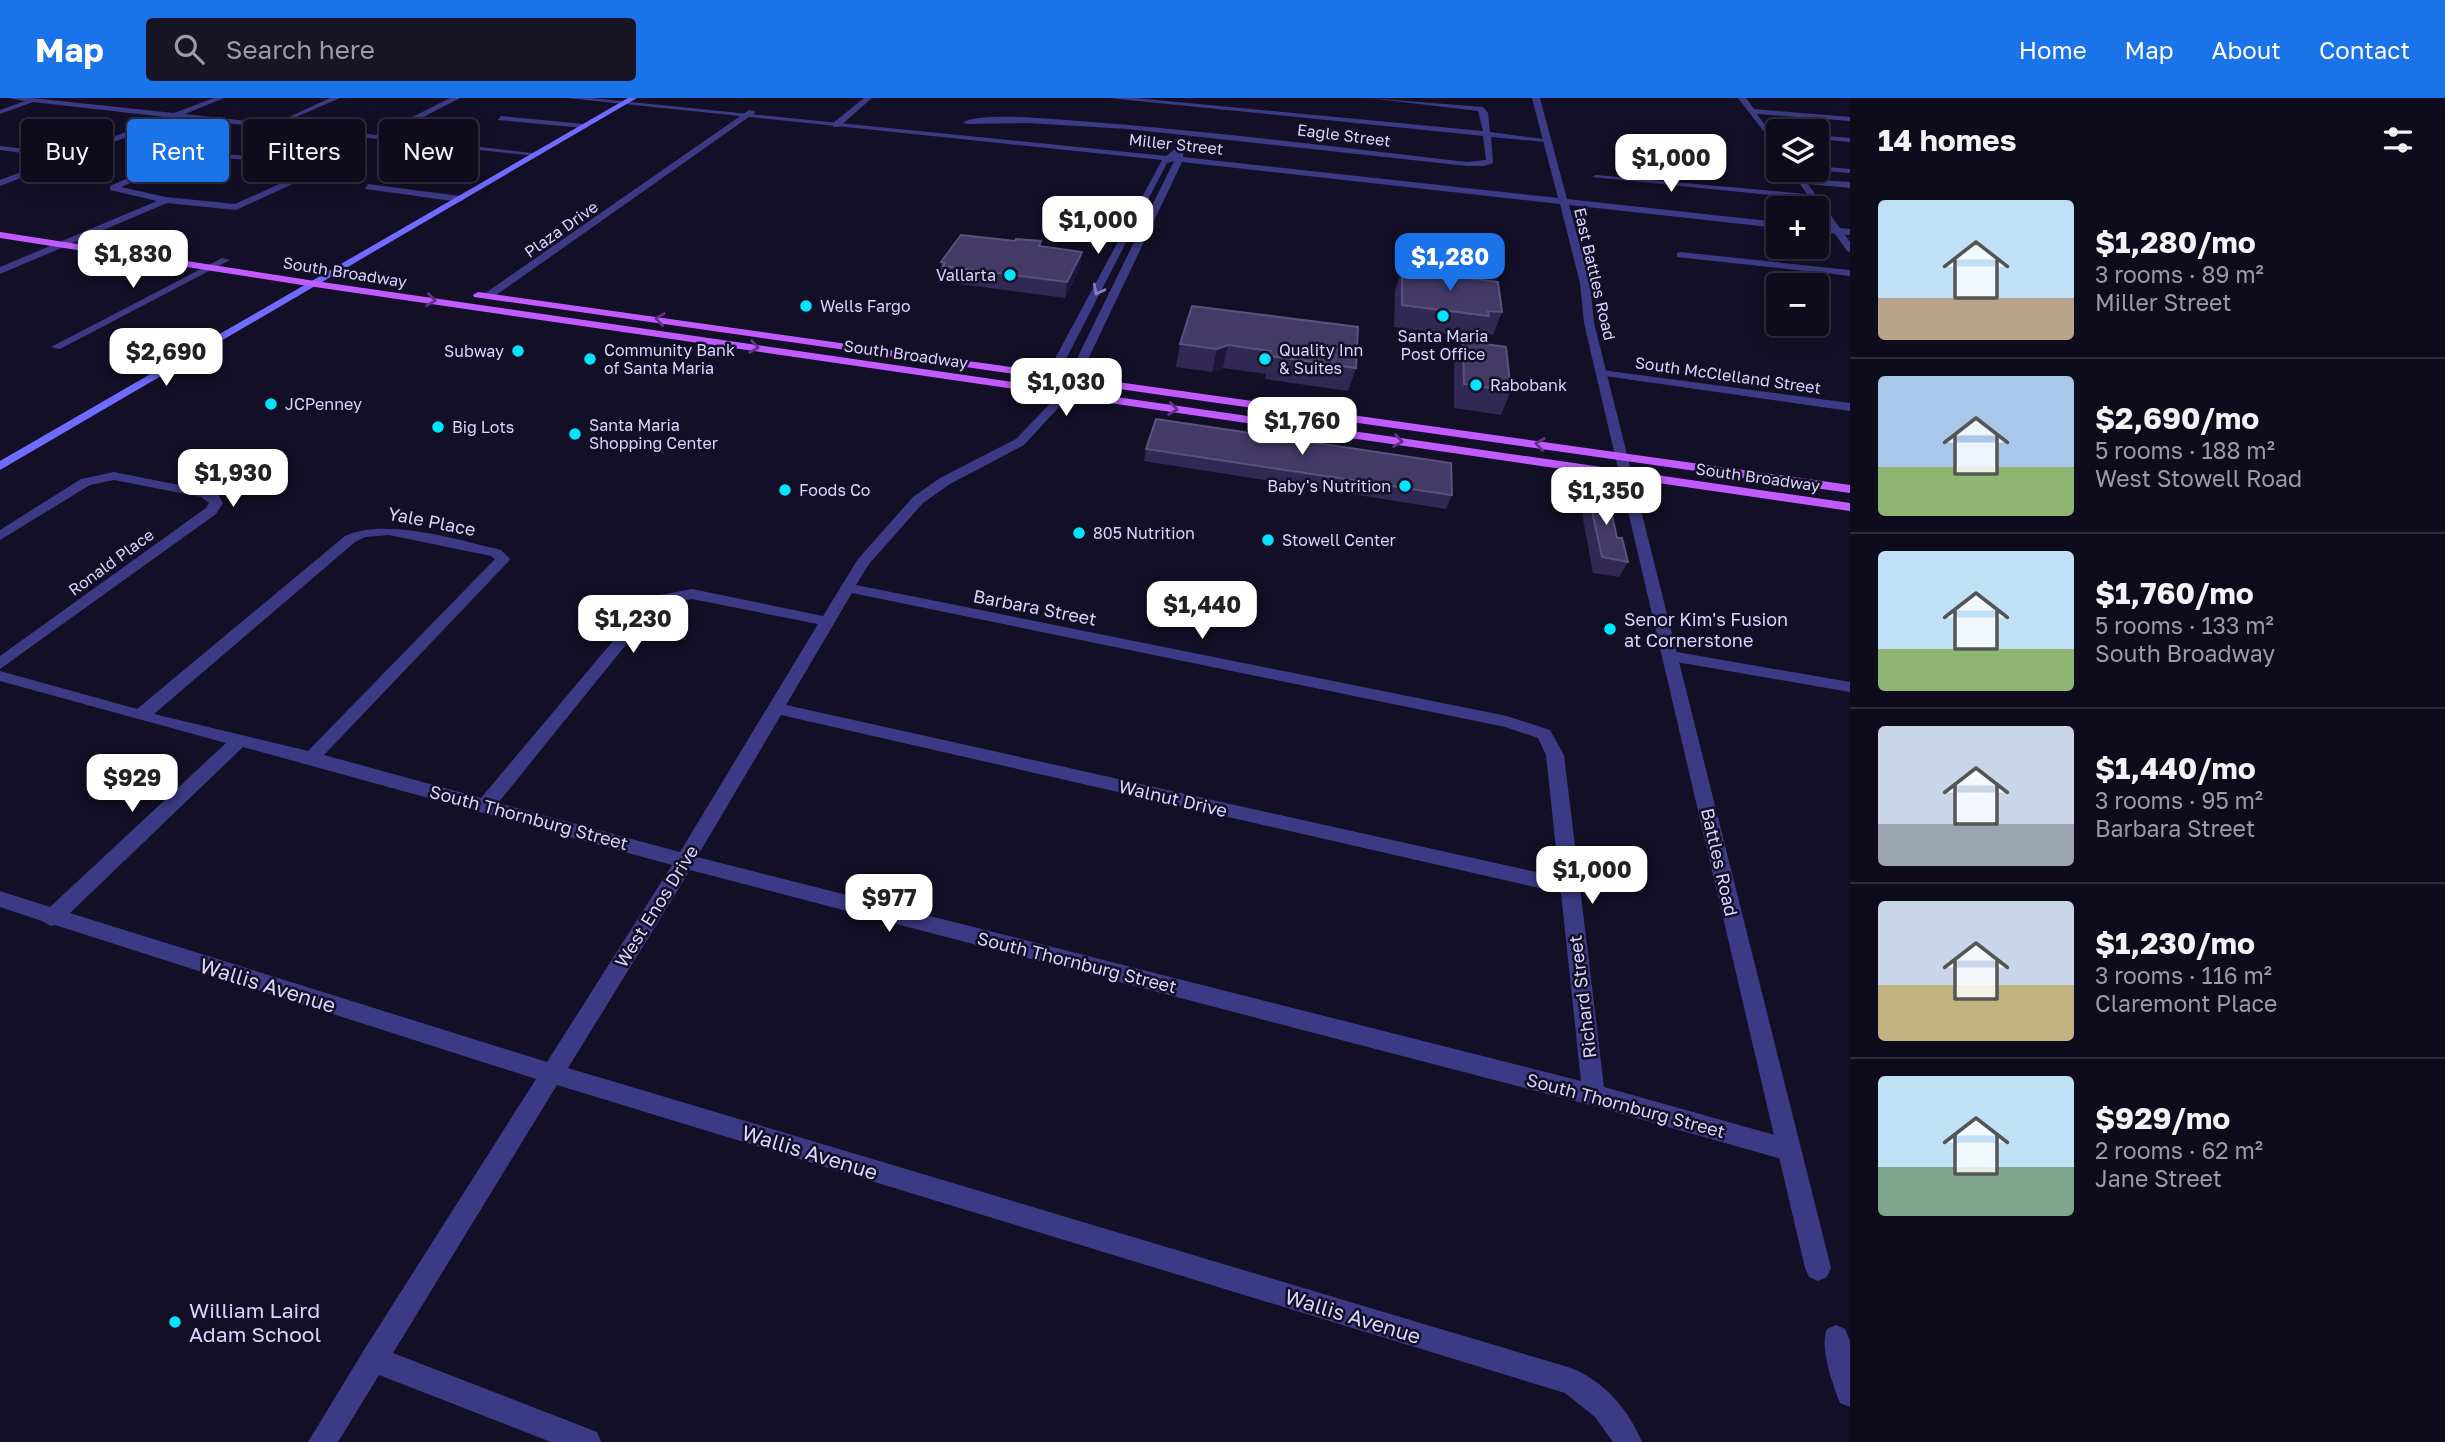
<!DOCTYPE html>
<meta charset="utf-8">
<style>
body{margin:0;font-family:"Golos Text",sans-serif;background:#171425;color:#f1f3f6;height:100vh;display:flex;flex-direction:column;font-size:26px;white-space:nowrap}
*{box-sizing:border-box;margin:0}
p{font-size:23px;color:#9b9ba3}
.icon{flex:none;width:38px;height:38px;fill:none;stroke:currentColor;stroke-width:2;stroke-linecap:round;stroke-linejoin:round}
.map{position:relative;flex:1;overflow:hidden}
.drawer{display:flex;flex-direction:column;background:#0e0b1c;width:595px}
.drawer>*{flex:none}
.guide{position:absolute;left:21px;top:21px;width:665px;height:63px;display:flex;gap:14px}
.tools{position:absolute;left:1766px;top:21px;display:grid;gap:14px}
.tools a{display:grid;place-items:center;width:63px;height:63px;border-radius:7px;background:#0e0b1c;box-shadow:0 4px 18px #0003,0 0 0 2px #2e2b3b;font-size:35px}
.price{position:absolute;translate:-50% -60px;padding:0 16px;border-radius:14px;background:#fff;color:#222;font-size:23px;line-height:46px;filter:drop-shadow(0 2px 4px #0008)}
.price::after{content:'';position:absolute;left:50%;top:42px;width:21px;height:16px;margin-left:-10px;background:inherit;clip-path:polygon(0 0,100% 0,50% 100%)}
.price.selected{background:#1a73e8;color:#fff}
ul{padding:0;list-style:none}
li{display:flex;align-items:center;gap:21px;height:175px;padding:0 28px}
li+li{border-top:2px solid #2e2b3b}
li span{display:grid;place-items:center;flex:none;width:196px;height:140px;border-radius:7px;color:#555}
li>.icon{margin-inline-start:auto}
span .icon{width:84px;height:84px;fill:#fffc;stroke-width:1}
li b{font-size:30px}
h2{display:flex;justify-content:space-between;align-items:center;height:84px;padding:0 28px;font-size:30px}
.chip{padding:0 24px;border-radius:7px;background:#0e0b1c;box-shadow:0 4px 18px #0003,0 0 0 2px #2e2b3b;font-size:24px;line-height:63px}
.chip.selected{background:#1a73e8;color:#fff}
header{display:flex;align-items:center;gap:42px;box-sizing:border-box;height:98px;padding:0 35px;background:#1a73e8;color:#fff}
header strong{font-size:33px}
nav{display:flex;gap:38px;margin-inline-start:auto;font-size:24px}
.search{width:490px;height:63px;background:#171425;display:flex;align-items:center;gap:18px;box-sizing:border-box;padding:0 24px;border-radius:7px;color:#9b9ba3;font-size:26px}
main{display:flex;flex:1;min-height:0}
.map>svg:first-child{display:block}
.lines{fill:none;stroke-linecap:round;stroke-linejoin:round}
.minor{fill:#3d3a85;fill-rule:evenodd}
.tertiary{fill:#3d3a85;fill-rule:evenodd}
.secondary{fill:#6f6bff;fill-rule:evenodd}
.primary{fill:#c25bff;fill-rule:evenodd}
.wall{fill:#312854}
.shaded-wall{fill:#1d163a}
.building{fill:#433a66;stroke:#5a527e;stroke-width:2}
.oneway{stroke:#837fbc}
.oneway2{stroke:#623188}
.poi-dot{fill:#00e5ff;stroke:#130f26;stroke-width:2.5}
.labels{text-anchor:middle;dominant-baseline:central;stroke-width:5;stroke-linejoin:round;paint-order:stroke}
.far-street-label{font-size:16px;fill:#d9d4ff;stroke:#130f26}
.far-poi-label{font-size:16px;fill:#d9d4ff;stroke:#130f26;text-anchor:start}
.street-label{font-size:18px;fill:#d9d4ff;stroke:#130f26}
.poi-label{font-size:18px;fill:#d9d4ff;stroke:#130f26;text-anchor:start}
.near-street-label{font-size:21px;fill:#d9d4ff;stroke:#130f26}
.near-poi-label{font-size:21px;fill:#d9d4ff;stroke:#130f26;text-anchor:start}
</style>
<header>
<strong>Map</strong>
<div class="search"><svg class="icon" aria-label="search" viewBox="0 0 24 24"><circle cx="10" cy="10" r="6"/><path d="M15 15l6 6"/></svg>Search here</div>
<nav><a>Home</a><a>Map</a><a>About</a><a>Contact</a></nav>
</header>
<main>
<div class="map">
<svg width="1850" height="1344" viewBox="0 0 1850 1344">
<rect width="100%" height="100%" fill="#130f26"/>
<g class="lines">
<g class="minor">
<path d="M8 0H32L174 15 214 0H224L185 16 274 26 330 0H340L280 26 377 37 450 0H460L387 38 541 56 537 58 321 35 267 60 319 70V74L236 112 167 105 0 176V169L157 103 110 92V88L174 59 199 54 258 59 311 34 176 20 0 88V82L59 60 0 52V48L68 56 165 19 33 4 0 16V12L25 3ZM199 58 259 63 308 73 235 106 166 99 121 89 180 63Z"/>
<polygon points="864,0 872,0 839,29 833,29 833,25"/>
<path d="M1109 0H1135L1483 33 1478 13 1369 0 1483 9 1488 15 1490 34 1551 42 1547 44 1491 39 1493 65 1484 68H1467L1127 31 1027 25 967 26 963 24C983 14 1054 21 1080 23 1209 33 1338 49 1467 64L1486 62 1483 38Z"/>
<polygon points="1738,0 1746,0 1754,11 1850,19 1850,23 1757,16 1778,45 1778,52"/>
<polygon points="749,12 756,14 492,200 484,200 484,196"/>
<polygon points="501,18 584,26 588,28 584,30 498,22"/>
<polygon points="1816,37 1850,40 1850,44 1816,41"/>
<polygon points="1816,68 1850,71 1850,75 1813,72 1816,72"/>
<polygon points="1790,72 1798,72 1804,81 1850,84 1850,90 1808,86 1850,144 1850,154 1847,153 1810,101 1592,79 1596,77 1807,96"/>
<polygon points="368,86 460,98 464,101 460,104 365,91"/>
<polygon points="1680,154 1850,172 1850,178 1677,159 1677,155"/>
<polygon points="222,160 230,162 60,251 51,249"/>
<polygon points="1602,272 1850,305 1850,313 1598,277 1598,273"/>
<path d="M1066 292 1070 293V297L1024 347 950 386 923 405 869 466 856 487 1507 618 1550 632 1564 657 1604 989 1789 1041 1797 1044 1801 1052 1797 1060 1789 1063 1594 1008 690 772 568 970 1571 1270C1604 1283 1628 1311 1642 1344H1613L1595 1319 1565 1295 557 987 393 1255 597 1334 601 1344H551L379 1277 338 1344H308L364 1252 536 981 55 827 51 828 42 823 0 809V793L50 809 226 645 0 583V573L137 611 345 438C384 419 459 442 501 452L510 461 508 464 324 657 481 700 644 506 655 498 692 491 823 518 858 461 913 399 940 380 1016 341 1062 293ZM389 437 491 458 495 461 308 653 154 616 355 444 365 439ZM852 495 1505 629 1538 640 1546 657 1559 779 786 607ZM692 501 818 526 680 754 498 705 654 512 664 505ZM781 617 1561 795 1581 983 697 759ZM243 649 672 767 547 964 70 815Z"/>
<polygon points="114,374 209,393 218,396 223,405 216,416 0,571 0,558 206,410 209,405 201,399 114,382 90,387 0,442 0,432 81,381"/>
<polygon points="1671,553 1850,584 1850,594 1665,562 1663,558"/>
</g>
<g class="tertiary">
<polygon points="567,0 592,0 1166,58 1180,47 1184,49 1183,59 1558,100 1532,0 1540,0 1567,101 1778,124 1778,130 1569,107 1590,185 1594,225 1831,1170 1827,1179 1818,1183 1809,1179 1805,1170 1584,225 1580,185 1560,106 1182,64 1072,295 1066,298 1060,295 1174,63 1167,65 1050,292 1044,295 1038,292 1162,62"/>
<polygon points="1816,128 1850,131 1850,137 1816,134"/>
<path d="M1836 1227 1845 1231 1850 1243V1309L1840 1305C1833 1286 1819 1250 1827 1231Z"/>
</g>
<polygon class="secondary" points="628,0 637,0 0,372 0,363"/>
<g class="primary">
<polygon points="0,134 315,183 1850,405 1850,413 315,189 0,140"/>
<polygon points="478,194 1850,387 1850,395 474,199 473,197"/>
</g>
</g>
<g class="wall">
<polygon points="1015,143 1041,143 1040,149 1082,154 1080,170 1065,200 943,184 943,181 941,180 941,164"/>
<polygon points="1402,171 1502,214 1493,237 1482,235 1480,240 1394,229 1395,193"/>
<polygon points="1192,208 1356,270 1348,293 1265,281 1266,276 1223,270 1212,274 1176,269 1180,246"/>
<polygon points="1463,243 1511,293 1501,317 1454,310 1454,266"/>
<polygon points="1146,351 1452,397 1446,411 1144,363"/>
<polygon points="1587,390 1628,464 1619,479 1593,475 1580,405"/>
</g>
<g class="shaded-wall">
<polygon points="1082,154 1080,170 1065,200 1067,184"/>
<polygon points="1228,247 1223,270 1212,274 1217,251"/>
</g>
<g class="building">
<polygon points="961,137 1015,143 1016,141 1041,143 1039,148 1082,154 1067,184 943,168 945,165 941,164"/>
<polygon points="1402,171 1498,184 1502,214 1488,213 1489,218 1402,207"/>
<polygon points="1192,208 1358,229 1356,270 1270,258 1271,253 1228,247 1217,251 1180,246"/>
<polygon points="1463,243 1506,249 1511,293 1464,286"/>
<polygon points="1156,321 1451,365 1452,397 1146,351"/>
<polygon points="1587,390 1607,394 1617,440 1622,440 1628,464 1602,459"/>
</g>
<defs><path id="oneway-chevron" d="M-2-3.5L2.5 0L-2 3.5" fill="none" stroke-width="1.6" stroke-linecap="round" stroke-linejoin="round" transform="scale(1.75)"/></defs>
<use class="oneway" href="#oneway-chevron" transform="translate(1098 192) rotate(118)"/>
<g class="oneway2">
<use href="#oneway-chevron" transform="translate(431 202) rotate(8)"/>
<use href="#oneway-chevron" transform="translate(660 221) rotate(-172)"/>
<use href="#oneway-chevron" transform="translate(754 249) rotate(8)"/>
<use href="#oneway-chevron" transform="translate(1173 311) rotate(8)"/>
<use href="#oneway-chevron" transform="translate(1398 343) rotate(8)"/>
<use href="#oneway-chevron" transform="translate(1540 346) rotate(-172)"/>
</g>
<g class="poi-dot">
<circle cx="1010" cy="177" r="7"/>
<circle cx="806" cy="208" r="7"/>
<circle cx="1443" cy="218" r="7"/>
<circle cx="518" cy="253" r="7"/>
<circle cx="590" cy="261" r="7"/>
<circle cx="1265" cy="261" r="7"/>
<circle cx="1476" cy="287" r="7"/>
<circle cx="271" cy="306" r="7"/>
<circle cx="438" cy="329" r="7"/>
<circle cx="575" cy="336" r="7"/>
<circle cx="1405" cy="388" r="7"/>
<circle cx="785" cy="392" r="7"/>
<circle cx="1079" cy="435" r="7"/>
<circle cx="1268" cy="442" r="7"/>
<circle cx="1610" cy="531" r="7"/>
<circle cx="175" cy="1224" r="7"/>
</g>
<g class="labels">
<g class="far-street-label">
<text transform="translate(1344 37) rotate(7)">Eagle Street</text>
<text transform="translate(1176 46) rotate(6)">Miller Street</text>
<text transform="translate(561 131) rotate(-35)">Plaza Drive</text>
<text transform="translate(345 174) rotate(9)">South Broadway</text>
<text transform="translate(1595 176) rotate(77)">East Battles Road</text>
<text transform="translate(906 256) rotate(8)">South Broadway</text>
<text transform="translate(1728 277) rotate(8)">South McClelland Street</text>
<text transform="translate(1758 379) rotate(8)">South Broadway</text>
<text transform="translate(111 464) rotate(-36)">Ronald Place</text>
</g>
<g class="far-poi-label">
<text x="996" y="177" text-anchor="end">Vallarta</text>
<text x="820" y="208">Wells Fargo</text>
<text x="1443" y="238" text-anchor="middle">Santa Maria<tspan x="1443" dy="18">Post Office</tspan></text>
<text x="604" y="252">Community Bank<tspan x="604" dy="18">of Santa Maria</tspan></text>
<text x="1279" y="252">Quality Inn<tspan x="1279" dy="18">&amp; Suites</tspan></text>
<text x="504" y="253" text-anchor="end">Subway</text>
<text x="1490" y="287">Rabobank</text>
<text x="285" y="306">JCPenney</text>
<text x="589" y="327">Santa Maria<tspan x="589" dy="18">Shopping Center</tspan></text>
<text x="452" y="329">Big Lots</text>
<text x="1391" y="388" text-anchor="end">Baby's Nutrition</text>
<text x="799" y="392">Foods Co</text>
<text x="1093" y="435">805 Nutrition</text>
<text x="1282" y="442">Stowell Center</text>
</g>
<g class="street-label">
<text transform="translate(432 423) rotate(11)">Yale Place</text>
<text transform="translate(1035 509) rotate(11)">Barbara Street</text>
<text transform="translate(1173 700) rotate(13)">Walnut Drive</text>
<text transform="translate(529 719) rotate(15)">South Thornburg Street</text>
<text transform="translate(1720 764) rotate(77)">Battles Road</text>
<text transform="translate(656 808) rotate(-58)">West Enos Drive</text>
<text transform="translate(1077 864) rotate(14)">South Thornburg Street</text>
<text transform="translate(1582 899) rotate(-97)">Richard Street</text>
<text transform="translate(1626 1007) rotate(15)">South Thornburg Street</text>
</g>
<g class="poi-label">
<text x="1624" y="521">Senor Kim's Fusion<tspan x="1624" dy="21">at Cornerstone</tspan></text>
</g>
<g class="near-street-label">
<text transform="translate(268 887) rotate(17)">Wallis Avenue</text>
<text transform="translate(810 1054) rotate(17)">Wallis Avenue</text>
<text transform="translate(1353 1218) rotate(17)">Wallis Avenue</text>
</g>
<g class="near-poi-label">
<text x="189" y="1212">William Laird<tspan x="189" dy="24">Adam School</tspan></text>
</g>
</g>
</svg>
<div class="tools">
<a><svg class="icon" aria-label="layers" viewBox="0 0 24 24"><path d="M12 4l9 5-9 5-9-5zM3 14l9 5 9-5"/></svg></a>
<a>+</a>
<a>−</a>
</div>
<b class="price" style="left:1671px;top:96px">$1,000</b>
<b class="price" style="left:1098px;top:158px">$1,000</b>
<b class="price" style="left:133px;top:192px">$1,830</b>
<b class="price selected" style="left:1450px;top:195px">$1,280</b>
<b class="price" style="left:166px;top:290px">$2,690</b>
<b class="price" style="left:1066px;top:320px">$1,030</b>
<b class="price" style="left:1302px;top:359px">$1,760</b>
<b class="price" style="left:233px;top:411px">$1,930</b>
<b class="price" style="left:1606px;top:429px">$1,350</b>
<b class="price" style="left:1202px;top:543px">$1,440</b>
<b class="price" style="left:633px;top:557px">$1,230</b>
<b class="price" style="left:132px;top:716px">$929</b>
<b class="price" style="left:1592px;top:808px">$1,000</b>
<b class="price" style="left:889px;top:836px">$977</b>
<div class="guide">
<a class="chip">Buy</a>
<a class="chip selected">Rent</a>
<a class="chip">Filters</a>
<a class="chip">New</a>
</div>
</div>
<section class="drawer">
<h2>14 homes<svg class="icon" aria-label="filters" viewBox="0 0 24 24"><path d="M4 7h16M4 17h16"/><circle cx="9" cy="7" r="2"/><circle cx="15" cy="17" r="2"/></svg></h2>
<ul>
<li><span style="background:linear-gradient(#bfe0f5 70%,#b9a48a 0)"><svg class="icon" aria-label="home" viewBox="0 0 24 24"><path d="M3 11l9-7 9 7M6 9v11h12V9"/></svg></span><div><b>$1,280/mo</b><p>3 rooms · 89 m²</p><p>Miller Street</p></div></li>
<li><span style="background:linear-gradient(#a9c7e8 65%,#8fb573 0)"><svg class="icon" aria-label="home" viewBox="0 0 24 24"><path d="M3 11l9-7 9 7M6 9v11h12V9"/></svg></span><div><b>$2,690/mo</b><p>5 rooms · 188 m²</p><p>West Stowell Road</p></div></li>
<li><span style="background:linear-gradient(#bfe0f5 70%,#8fb573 0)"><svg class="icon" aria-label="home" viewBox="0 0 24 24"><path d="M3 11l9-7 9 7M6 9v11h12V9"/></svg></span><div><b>$1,760/mo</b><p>5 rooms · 133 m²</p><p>South Broadway</p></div></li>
<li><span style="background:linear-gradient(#c9d6e8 70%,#9aa5b1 0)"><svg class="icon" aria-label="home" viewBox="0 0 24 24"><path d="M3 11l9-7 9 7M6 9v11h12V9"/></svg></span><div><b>$1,440/mo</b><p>3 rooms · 95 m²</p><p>Barbara Street</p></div></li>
<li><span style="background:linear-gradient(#c9d6e8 60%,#c2b280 0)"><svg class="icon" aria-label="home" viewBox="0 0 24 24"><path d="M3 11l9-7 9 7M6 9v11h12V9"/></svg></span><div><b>$1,230/mo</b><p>3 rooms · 116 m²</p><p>Claremont Place</p></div></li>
<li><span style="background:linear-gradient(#bfe0f5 65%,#7fa58c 0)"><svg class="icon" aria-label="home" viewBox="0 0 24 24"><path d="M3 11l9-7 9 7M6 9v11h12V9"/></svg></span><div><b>$929/mo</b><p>2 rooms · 62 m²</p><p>Jane Street</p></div></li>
</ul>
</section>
</main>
